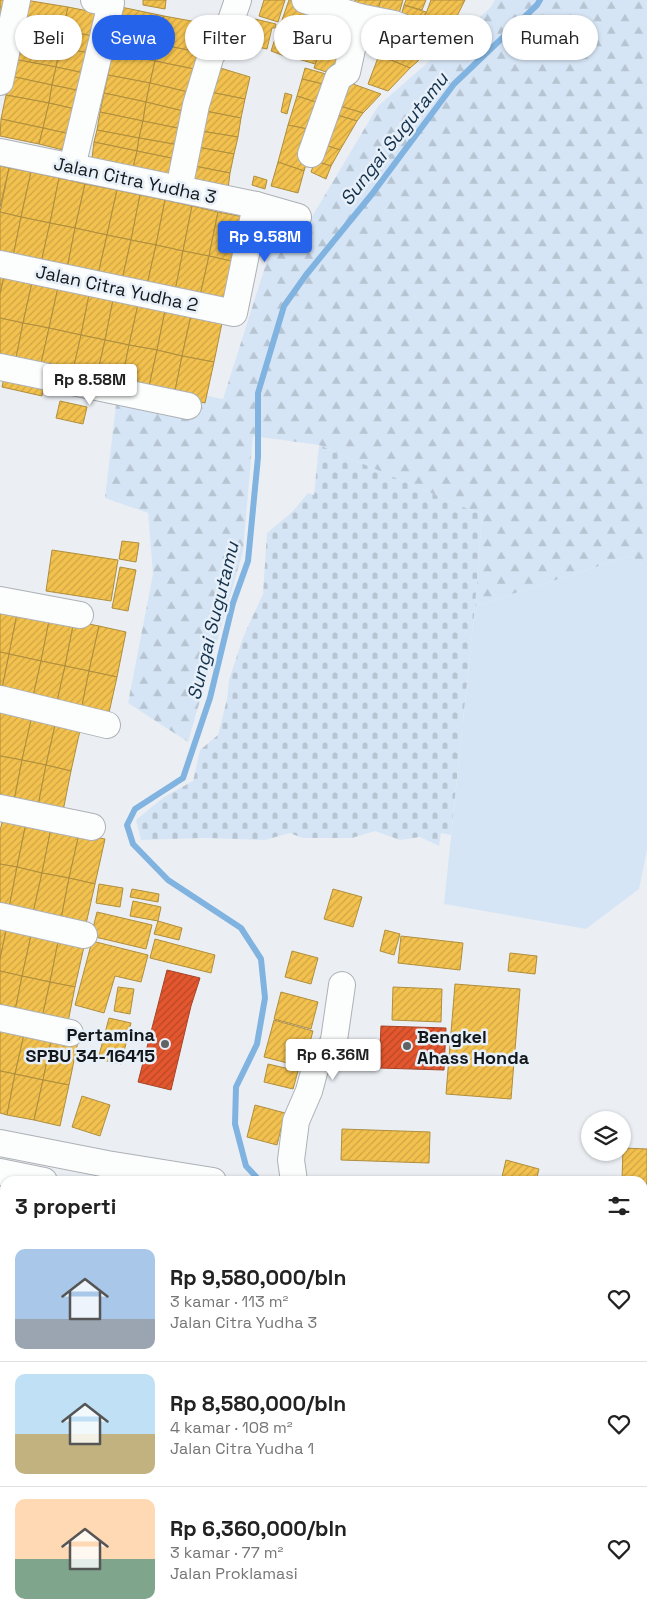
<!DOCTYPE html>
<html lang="id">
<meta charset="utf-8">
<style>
body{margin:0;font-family:"Space Grotesk",sans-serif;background:#f6f6f6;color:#222;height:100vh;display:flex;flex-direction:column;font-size:19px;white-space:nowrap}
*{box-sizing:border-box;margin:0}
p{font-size:16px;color:#767676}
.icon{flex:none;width:28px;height:28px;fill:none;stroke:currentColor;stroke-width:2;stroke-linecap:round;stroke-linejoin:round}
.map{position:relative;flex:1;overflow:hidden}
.panel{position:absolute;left:0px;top:1176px;width:648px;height:446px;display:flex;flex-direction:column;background:#fff;border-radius:15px 15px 0 0;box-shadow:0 1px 4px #0004}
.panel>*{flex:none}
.top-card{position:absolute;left:15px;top:15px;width:618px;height:45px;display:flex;gap:10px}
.fabs{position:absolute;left:581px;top:1111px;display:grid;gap:10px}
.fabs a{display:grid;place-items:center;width:50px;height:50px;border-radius:50%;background:#fff;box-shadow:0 1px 4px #0004;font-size:25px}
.price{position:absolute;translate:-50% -42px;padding:0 11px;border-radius:5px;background:#fff;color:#222;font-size:16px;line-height:32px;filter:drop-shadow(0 1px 2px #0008)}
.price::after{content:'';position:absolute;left:50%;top:30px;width:15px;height:11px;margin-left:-8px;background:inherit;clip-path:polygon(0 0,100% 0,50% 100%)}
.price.active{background:#2563eb;color:#fff}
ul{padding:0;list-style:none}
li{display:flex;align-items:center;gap:15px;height:125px;padding:0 15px}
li+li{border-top:1px solid #e0e0e0}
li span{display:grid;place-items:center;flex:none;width:140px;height:100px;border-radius:10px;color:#555}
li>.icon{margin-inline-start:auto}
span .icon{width:60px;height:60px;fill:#fffc;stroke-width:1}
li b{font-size:21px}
h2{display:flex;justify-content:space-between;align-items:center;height:60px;padding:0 15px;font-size:21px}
.chip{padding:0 18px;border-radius:22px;background:#fff;box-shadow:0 1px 4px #0004;font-size:18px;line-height:45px}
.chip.active{background:#2563eb;color:#fff}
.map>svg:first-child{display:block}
.grass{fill:#d6e5f5}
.forest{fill:url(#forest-firs)}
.cemetery{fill:url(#cemetery-stones)}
.homes{fill:url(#homes-hatch);stroke:#af8e3e}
.shops{fill:url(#shops-hatch);stroke:#a64428}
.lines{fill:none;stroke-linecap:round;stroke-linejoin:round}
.stream{stroke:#80b3e0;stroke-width:6}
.minor-casing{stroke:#adb1b5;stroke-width:28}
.minor{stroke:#fcfdfd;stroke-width:26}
.poi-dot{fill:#5f6366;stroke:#e7eff8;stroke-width:2}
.labels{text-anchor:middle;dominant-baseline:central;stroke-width:5;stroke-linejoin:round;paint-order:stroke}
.street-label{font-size:18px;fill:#14171a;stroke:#e7eff8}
.poi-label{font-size:18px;font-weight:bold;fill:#14171a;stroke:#e7eff8;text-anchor:end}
.water-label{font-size:19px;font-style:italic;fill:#13314b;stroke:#e7eff8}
</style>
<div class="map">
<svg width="647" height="1622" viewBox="0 0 647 1622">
<defs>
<pattern id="forest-firs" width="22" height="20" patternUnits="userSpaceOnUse" patternTransform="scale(1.25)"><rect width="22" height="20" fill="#d6e5f5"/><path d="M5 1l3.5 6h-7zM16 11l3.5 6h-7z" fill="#b7c4d1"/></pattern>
<pattern id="cemetery-stones" width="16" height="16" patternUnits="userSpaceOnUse" patternTransform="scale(1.25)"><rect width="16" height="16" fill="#d6e5f5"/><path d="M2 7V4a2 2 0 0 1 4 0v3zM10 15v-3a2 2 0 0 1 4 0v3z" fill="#b7c4d1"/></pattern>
<pattern id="homes-hatch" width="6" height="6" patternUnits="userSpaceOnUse" patternTransform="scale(1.25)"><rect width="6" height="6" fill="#f2c14e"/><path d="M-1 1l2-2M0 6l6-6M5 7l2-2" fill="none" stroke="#cfa544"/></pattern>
<pattern id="shops-hatch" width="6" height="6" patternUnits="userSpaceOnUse" patternTransform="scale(1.25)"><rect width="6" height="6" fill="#e4572e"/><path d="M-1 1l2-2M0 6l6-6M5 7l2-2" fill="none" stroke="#b84726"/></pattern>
</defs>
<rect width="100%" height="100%" fill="#ebeff4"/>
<polygon class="grass" points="630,556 647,568 647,850 639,889 586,929 444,904 475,606"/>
<polygon class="forest" points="495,0 647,0 647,568 630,556 475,606 482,515 319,445 253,436 243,551 188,742 128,703 153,574 148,513 105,498 119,379 223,399 272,245 301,235 378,106 490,8"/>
<polygon class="cemetery" points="319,445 482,515 475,606 451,835 441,833 439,846 420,837 400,840 375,831 352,838 302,838 290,833 265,840 205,838 141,840 136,820 164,797 193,781 200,750 218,735 227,699 229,680 244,635 263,594 267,533 293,511 308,493 314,495"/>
<g class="homes">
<polygon points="0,0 9,0 0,19"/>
<polygon points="25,0 68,7 63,30 20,21"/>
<polygon points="143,0 166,0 165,9 143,5"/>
<polygon points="264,0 285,0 278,22 259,16"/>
<polygon points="289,0 295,0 308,4 300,26 282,20"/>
<polygon points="355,0 381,0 375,18 351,13"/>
<polygon points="381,0 403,0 396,24 375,18"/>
<polygon points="406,0 426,0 422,10 404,5"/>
<polygon points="431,0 465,0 444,42 420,30"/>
<polygon points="312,5 334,11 315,64 295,58"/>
<polygon points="404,5 426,12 417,31 399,23"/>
<polygon points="68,7 98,13 92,36 63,30"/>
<polygon points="121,7 164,16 158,44 115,36"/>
<polygon points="334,11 358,19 350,45 325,37"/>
<polygon points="164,16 208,24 203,53 158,44"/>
<polygon points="255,19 276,24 275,28 272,28 267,49 248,45"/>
<polygon points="20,21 63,30 60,48 17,40"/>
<polygon points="281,21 301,28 290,58 271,51"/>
<polygon points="363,21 388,27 381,50 355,43"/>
<polygon points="388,26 426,38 418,61 410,68 379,55"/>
<polygon points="63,30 92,36 90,53 60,48"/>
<polygon points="115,36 158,44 155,61 112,52"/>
<polygon points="325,37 350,45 339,76 314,68"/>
<polygon points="17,40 60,48 56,67 13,59"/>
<polygon points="158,44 203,53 194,69 155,61"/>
<polygon points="60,48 90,53 84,73 56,67"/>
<polygon points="112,52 155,61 150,83 108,75"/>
<polygon points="379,55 410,68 388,91 368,84"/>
<polygon points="13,59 56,67 52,85 10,76"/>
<polygon points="155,61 194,69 188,92 150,83"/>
<polygon points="56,67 84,73 81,91 52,85"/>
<polygon points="217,67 250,77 245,99 210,92"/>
<polygon points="305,68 333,76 331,86 302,79"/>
<polygon points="108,75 150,83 146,102 104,93"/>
<polygon points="10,76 52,85 49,103 6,95"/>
<polygon points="302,79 331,86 325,105 297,96"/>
<polygon points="339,79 381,94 363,113 330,103"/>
<polygon points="150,83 188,92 183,111 146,102"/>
<polygon points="52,85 81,91 75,109 49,103"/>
<polygon points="210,92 245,99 241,118 205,111"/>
<polygon points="104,93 146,102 143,121 100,112"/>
<polygon points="285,93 292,95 287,114 281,112"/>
<polygon points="6,95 49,103 43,128 1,119"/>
<polygon points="297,96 325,105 317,131 288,125"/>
<polygon points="146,102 183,111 182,129 143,121"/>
<polygon points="49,103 75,109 70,134 43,128"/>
<polygon points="330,103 363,113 357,121 327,112"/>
<polygon points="205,111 241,118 238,137 201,131"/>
<polygon points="100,112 143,121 139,138 97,130"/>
<polygon points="327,112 357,121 340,150 319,143"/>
<polygon points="1,119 43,128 39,144 0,136"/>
<polygon points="143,121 182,129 179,145 139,138"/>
<polygon points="288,125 317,131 304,171 278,162"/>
<polygon points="43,128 70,134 67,151 39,144"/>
<polygon points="97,130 139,138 137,151 94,142"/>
<polygon points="201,131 238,137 234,154 197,147"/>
<polygon points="139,138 179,145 176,159 137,151"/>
<polygon points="94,142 137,151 133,168 92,158"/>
<polygon points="319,143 340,150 331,166 315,161"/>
<polygon points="197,147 234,154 230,173 194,166"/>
<polygon points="137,151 176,159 173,178 133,168"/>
<polygon points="315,161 331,166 326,179 311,172"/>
<polygon points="278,162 304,171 298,193 271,186"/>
<polygon points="0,166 9,168 0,207"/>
<polygon points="194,166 230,173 228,189 192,181"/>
<polygon points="9,168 31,172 21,217 0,212"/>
<polygon points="31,172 59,178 50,223 21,217"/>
<polygon points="254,176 267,180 265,189 252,185"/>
<polygon points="59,178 85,184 75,228 50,223"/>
<polygon points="85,184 117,190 107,235 75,228"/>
<polygon points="117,190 140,195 131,240 107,235"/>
<polygon points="140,195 165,200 156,245 131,240"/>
<polygon points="165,200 192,206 183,251 156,245"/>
<polygon points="192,206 218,212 209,256 183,251"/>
<polygon points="262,210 288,218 282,238 254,230"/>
<polygon points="0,212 21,217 13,257 0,255"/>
<polygon points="218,212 249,218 240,263 209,256"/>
<polygon points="21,217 50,223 41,263 13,257"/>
<polygon points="50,223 75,228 67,269 41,263"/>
<polygon points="75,228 107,235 98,275 67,269"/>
<polygon points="107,235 131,240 122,280 98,275"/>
<polygon points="131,240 156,245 147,285 122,280"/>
<polygon points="156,245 183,251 175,291 147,285"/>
<polygon points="183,251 209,256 200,296 175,291"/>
<polygon points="209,256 240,263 231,303 200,296"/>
<polygon points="0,271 5,272 0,294"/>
<polygon points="5,272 33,278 23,323 0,318 0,294"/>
<polygon points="33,278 59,283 49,328 23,323"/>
<polygon points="59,283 90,290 81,335 49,328"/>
<polygon points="90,290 114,295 105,340 81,335"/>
<polygon points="114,295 139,300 129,345 105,340"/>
<polygon points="139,300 166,306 157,350 129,345"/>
<polygon points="166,306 192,311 182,356 157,350"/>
<polygon points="192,311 223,318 214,362 182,356"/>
<polygon points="0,318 23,323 15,363 0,360"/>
<polygon points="23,323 49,328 40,368 15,363"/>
<polygon points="49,328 81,335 72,375 40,368"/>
<polygon points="81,335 105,340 96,380 72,375"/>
<polygon points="105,340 129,345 121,385 96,380"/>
<polygon points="129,345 157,350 148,391 121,385"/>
<polygon points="157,350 182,356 174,396 148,391"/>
<polygon points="182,356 214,362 205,403 174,396"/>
<polygon points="5,373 45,383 42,396 2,387"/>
<polygon points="60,401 87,407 83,424 56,418"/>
<polygon points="122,541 139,543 136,562 119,559"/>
<polygon points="52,550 118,560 111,601 46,591"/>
<polygon points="120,567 136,570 128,611 112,608"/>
<polygon points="0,606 18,609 9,654 0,652"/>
<polygon points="18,609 50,616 41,661 9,654"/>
<polygon points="50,616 74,621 65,666 41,661"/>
<polygon points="74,621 99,626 89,671 65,666"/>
<polygon points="99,626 126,632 117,677 89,671"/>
<polygon points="0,652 9,654 1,694 0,694"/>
<polygon points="9,654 41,661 32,701 1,694"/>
<polygon points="41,661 65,666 56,706 32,701"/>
<polygon points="65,666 89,671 81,711 56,706"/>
<polygon points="89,671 117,677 108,717 81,711"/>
<polygon points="0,710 32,716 22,760 0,756"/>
<polygon points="32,716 56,721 46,765 22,760"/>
<polygon points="56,721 81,726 71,771 46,765"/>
<polygon points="0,756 22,760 14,801 0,798"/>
<polygon points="22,760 46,765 38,806 14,801"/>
<polygon points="46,765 71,771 63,811 38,806"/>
<polygon points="3,818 26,823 17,867 0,864 0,831"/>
<polygon points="26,823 51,828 42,873 17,867"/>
<polygon points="51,828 79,834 69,878 42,873"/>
<polygon points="79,834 105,839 95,884 69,878"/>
<polygon points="0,864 17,867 9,908 0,906"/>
<polygon points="17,867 42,873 33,913 9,908"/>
<polygon points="42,873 69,878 61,919 33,913"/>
<polygon points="69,878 95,884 86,924 61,919"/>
<polygon points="99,884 123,888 120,907 96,903"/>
<polygon points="132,889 159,894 158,902 130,897"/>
<polygon points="333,889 362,897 353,927 324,919"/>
<polygon points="133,901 161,907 158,921 130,916"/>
<polygon points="97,912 152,925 146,949 91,936"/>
<polygon points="158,921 182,928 179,940 154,934"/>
<polygon points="0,924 7,926 0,959"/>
<polygon points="7,926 32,931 22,976 0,971 0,959"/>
<polygon points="385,930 400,934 394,955 380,951"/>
<polygon points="32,931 59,937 50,982 22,976"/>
<polygon points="401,936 463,943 460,970 398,963"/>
<polygon points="59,937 85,942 75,987 50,982"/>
<polygon points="155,939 215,955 211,973 150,958"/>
<polygon points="92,941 148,955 141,982 115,976 104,1013 75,1005"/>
<polygon points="292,951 318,958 311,984 285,977"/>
<polygon points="510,953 537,956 535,974 508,971"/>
<polygon points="0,971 22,976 14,1016 0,1013"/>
<polygon points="22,976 50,982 41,1022 14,1016"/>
<polygon points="50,982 75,987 67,1027 41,1022"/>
<polygon points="455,984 520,989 511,1099 446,1094"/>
<polygon points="118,987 134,989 130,1014 114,1011"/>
<polygon points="393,987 442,989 441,1022 392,1020"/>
<polygon points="281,992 318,1002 311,1029 274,1019"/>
<polygon points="109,1018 131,1023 121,1064 98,1059"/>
<polygon points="274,1020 313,1031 303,1067 264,1057"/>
<polygon points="0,1024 25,1030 15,1074 0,1071"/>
<polygon points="25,1030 52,1036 43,1080 15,1074"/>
<polygon points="52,1036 78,1041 69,1085 43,1080"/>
<polygon points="268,1064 298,1071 293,1089 264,1082"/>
<polygon points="0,1071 15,1074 7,1115 0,1113"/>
<polygon points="15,1074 43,1080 34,1120 7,1115"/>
<polygon points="43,1080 69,1085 60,1126 34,1120"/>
<polygon points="82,1096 110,1105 100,1136 72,1127"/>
<polygon points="255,1105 285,1113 277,1145 247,1137"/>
<polygon points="342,1129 430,1132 429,1163 341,1160"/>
<polygon points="623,1148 647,1149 647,1187 642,1187 642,1181 622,1181"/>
<polygon points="506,1160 539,1169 536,1181 501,1181"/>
<polygon points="642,1199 644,1199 643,1233 642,1233"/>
<polygon points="1,1201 5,1201 5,1231 0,1230"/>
<polygon points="0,1235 5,1236 5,1294 0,1293"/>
<polygon points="5,1318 5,1341 0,1339 0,1326"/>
<polygon points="0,1345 5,1349 5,1370 0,1377"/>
<polygon points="0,1404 5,1408 5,1426 0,1433"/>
<polygon points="642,1404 647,1405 647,1432 642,1431"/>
<polygon points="0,1437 5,1438 5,1483 0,1482"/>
<polygon points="0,1484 5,1485 4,1506 0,1505"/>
<polygon points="642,1548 647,1550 642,1563"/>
<polygon points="647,1579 647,1616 642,1615 642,1592"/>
<polygon points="78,1618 106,1618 113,1622 80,1622 76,1620"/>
<polygon points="156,1618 177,1618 174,1622 163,1622"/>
<polygon points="196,1618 215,1618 214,1622 195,1622"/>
<polygon points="232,1618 260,1618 263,1622 229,1622"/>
<polygon points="338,1618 352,1618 359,1622 335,1622"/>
<polygon points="365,1618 386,1618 379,1622 368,1622"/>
<polygon points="496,1618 498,1618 502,1622 491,1622"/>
<polygon points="508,1618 528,1618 531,1620 529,1622 513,1622"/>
<polygon points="541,1618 560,1618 565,1622 537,1622"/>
<polygon points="603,1618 625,1618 623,1622 613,1622"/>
</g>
<g class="shops">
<polygon points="167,970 200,978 191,1006 171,1090 138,1082"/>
<polygon points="381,1026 446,1028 444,1070 379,1068"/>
</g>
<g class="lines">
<g class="stream">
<polyline points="260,1181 246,1166 235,1124 236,1087 257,1044 265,998 261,959 241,928 168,880 133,844 127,825 135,809 183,778 210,698 233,603 248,561 258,457 258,393 284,306 306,275 372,194 454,84 537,5 540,0"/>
<polyline points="55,1622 60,1618"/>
</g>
<defs>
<g id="minor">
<polyline points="305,0 359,17 394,24 418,33"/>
<polyline points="0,82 17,0"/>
<polyline points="0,152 256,205 298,217"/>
<polyline points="311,154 338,78 347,72 359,17"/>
<polyline points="72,167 111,3 94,0"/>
<polyline points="179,189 196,105 211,55 225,38 238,0"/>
<polyline points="0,264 234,313 256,205"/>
<polyline points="0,367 188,406"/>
<polyline points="0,600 80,615"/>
<polyline points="0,699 107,725"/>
<polyline points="0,808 92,827"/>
<polyline points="0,916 84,935"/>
<polyline points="0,1018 70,1033"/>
<polyline points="0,1143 107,1164 213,1181"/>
<polyline points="0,1172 44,1181"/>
<polyline points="294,1181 291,1160 296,1121 309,1091 316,1065 331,1047 334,1040 342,985"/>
<polyline points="642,1259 647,1260"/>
<polyline points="642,1297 647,1298"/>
<polyline points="642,1379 647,1376"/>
<polyline points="271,1618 277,1622"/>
<polyline points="13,1622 17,1618"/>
<polyline points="432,1622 443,1618"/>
</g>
</defs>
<use href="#minor" class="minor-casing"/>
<use href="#minor" class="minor"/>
</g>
<g class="poi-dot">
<circle cx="165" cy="1044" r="5"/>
<circle cx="407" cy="1046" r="5"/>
</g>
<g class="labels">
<g class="street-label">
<text transform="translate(135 180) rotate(12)">Jalan Citra Yudha 3</text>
<text transform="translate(117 288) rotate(12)">Jalan Citra Yudha 2</text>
</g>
<g class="poi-label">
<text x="155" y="1034">Pertamina<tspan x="155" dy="21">SPBU 34-16415</tspan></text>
<text x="417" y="1036" text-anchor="start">Bengkel<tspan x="417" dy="21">Ahass Honda</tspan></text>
</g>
<g class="water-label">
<text transform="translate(394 139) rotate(-52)">Sungai Sugutamu</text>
<text transform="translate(213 621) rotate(-76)">Sungai Sugutamu</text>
</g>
</g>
</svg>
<div class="fabs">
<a><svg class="icon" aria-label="layers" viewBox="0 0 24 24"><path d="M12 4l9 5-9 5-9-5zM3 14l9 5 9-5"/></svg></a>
</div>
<b class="price active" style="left:265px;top:263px">Rp 9.58M</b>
<b class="price" style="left:90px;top:406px">Rp 8.58M</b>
<b class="price" style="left:333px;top:1081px">Rp 6.36M</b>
<div class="top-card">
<a class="chip">Beli</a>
<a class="chip active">Sewa</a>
<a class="chip">Filter</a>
<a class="chip">Baru</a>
<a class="chip">Apartemen</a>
<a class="chip">Rumah</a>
</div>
<section class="panel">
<h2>3 properti<svg class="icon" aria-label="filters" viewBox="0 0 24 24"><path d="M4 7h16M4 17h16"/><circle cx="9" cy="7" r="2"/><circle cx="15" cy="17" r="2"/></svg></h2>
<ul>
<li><span style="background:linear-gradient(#a9c7e8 70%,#9aa5b1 0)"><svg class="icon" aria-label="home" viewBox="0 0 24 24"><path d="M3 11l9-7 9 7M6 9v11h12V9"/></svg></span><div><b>Rp 9,580,000/bln</b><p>3 kamar · 113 m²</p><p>Jalan Citra Yudha 3</p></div><svg class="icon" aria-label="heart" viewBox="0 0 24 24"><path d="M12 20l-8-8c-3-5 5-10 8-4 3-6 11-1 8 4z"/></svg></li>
<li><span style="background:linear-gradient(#bfe0f5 60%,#c2b280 0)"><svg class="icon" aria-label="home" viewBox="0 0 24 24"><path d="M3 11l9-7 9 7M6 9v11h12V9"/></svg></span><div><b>Rp 8,580,000/bln</b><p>4 kamar · 108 m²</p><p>Jalan Citra Yudha 1</p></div><svg class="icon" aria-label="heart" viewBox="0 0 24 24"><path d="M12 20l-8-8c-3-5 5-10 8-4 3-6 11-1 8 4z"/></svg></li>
<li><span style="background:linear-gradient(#ffd9b3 60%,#7fa58c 0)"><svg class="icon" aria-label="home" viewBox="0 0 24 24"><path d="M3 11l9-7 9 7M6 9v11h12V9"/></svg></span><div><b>Rp 6,360,000/bln</b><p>3 kamar · 77 m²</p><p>Jalan Proklamasi</p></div><svg class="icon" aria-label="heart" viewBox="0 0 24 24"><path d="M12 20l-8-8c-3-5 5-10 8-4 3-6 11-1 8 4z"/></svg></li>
</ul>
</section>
</div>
